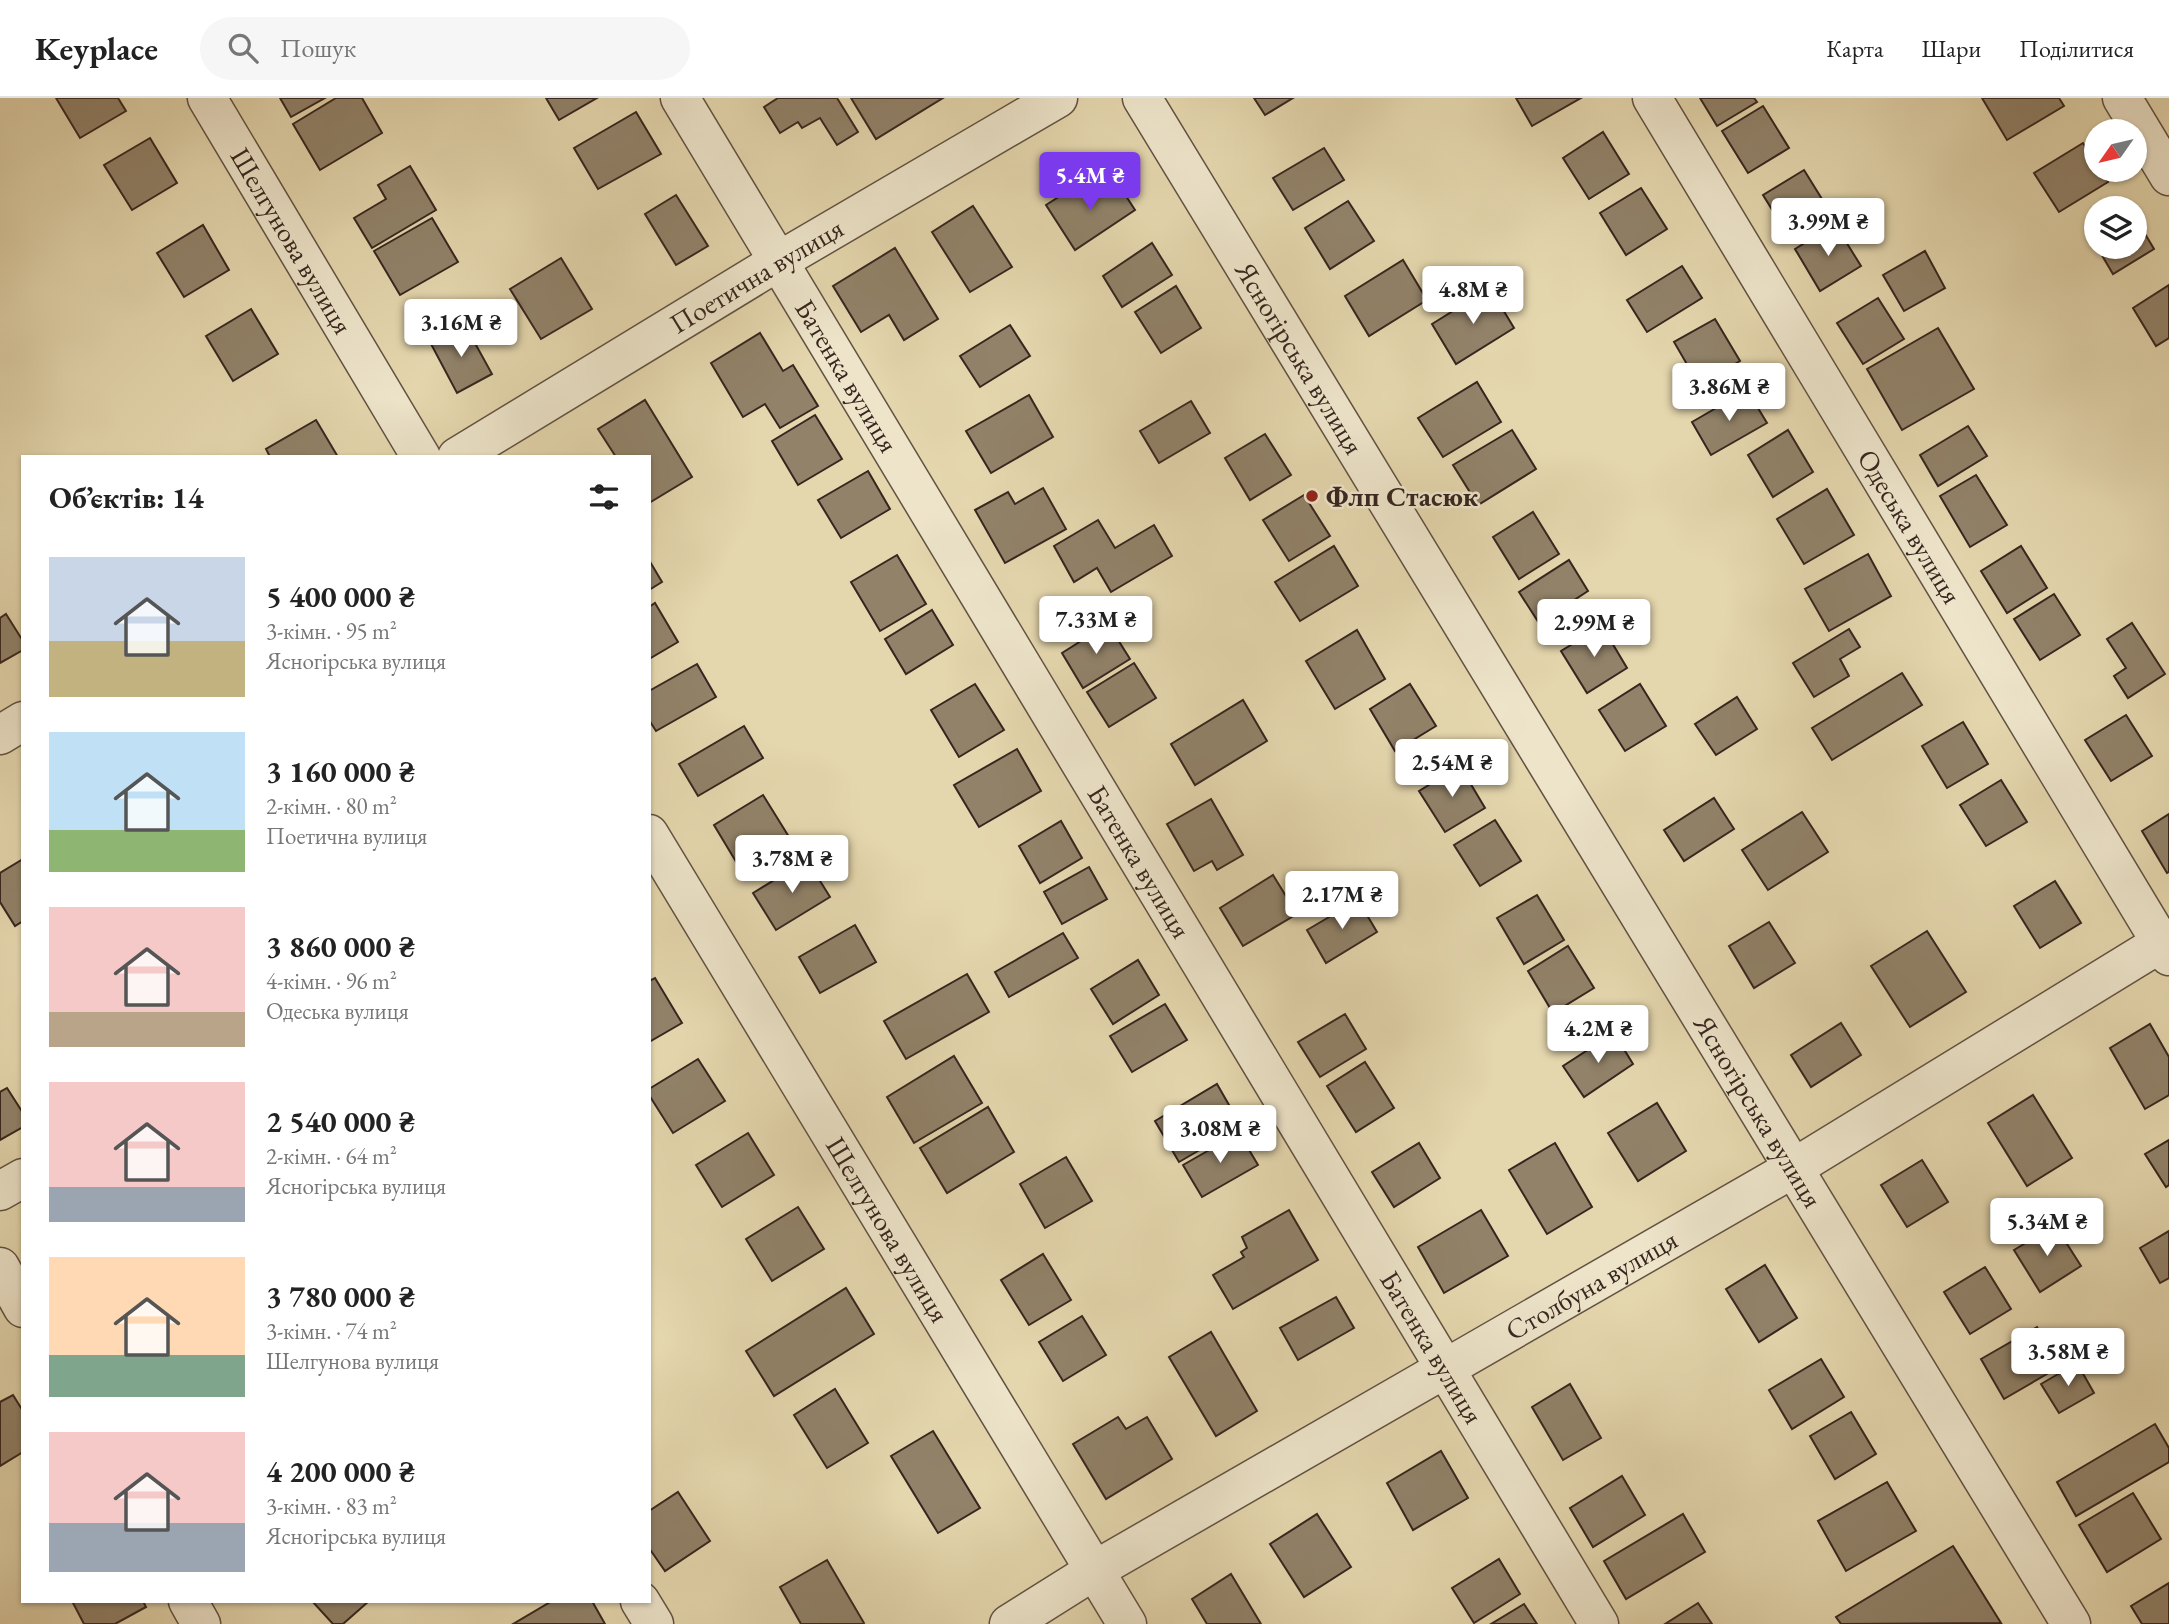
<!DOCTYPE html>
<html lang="uk">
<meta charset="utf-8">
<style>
body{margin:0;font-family:"EB Garamond",serif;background:#f6f6f6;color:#222;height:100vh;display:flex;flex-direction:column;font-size:26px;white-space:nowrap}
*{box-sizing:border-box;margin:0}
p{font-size:23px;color:#767676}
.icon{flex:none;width:38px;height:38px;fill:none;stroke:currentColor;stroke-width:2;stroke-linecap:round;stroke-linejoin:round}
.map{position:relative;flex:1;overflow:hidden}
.drawer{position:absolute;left:21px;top:357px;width:630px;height:1148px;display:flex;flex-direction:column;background:#fff;border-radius:0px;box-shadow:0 2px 5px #0004}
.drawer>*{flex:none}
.needle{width:46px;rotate:236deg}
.controls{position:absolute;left:2084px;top:21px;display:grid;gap:14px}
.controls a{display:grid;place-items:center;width:63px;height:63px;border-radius:50%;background:#fff;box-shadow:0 2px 5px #0004;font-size:35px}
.price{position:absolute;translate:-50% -60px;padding:0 16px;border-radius:7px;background:#fff;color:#222;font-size:23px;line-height:46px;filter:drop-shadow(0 2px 4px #0008)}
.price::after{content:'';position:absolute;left:50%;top:42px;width:21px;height:16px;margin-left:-10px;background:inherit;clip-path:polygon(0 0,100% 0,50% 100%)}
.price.active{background:#7c3aed;color:#fff}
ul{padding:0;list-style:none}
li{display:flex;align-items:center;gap:21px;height:175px;padding:0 28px}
li span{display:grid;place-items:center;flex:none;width:196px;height:140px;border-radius:0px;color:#555}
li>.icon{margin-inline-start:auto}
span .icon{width:84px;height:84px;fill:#fffc;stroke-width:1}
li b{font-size:30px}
h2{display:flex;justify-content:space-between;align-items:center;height:84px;padding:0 28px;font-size:30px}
header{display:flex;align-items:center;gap:42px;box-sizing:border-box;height:98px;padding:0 35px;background:#fff;border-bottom:2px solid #e0e0e0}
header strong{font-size:33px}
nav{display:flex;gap:38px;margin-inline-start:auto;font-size:24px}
.search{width:490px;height:63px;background:#f6f6f6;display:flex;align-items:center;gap:18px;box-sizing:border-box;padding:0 24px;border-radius:38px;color:#767676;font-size:26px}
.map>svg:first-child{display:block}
.building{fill:#918269;stroke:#37261f;stroke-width:2}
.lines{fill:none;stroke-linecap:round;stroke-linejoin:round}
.minor-casing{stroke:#625242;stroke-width:41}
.minor{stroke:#ede4ca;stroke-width:38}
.poi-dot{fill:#8f2418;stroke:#ede4ca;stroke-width:2.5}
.labels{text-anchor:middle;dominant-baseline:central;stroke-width:5;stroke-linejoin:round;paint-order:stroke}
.street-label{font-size:28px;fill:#37261f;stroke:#ede4ca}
.poi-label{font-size:28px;font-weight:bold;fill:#37261f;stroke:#ede4ca;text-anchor:start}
</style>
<header>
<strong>Keyplace</strong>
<div class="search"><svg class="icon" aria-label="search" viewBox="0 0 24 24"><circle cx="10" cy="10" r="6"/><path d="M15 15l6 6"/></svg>Пошук</div>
<nav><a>Карта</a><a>Шари</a><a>Поділитися</a></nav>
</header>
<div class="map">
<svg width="2169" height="1526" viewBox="0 0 2169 1526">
<rect width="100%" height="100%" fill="#e4d6ad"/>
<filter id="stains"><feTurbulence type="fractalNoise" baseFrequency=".00286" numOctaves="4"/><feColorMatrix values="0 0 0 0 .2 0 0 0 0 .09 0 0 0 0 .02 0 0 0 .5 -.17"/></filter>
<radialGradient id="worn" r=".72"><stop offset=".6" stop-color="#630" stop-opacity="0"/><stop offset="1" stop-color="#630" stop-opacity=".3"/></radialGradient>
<g class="building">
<polygon points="56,0 118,0 126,13 80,40"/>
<polygon points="280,0 325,0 291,19"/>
<polygon points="336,0 362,0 382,35 320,72 293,26"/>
<polygon points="546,0 597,0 559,22"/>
<polygon points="778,0 837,0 858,34 837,47 820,20 802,30 798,24 780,35 764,9"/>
<polygon points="851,0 943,0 876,41"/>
<polygon points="1254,0 1293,0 1265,17"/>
<polygon points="1516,0 1581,0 1532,28"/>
<polygon points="1700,0 1754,0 1757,4 1717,28"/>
<polygon points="1982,0 2059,0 2064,8 2007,42"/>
<polygon points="1763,8 1789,50 1748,75 1722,33"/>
<polygon points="636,14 661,56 598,91 574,50"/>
<polygon points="1603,34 1629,76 1589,101 1563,60"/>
<polygon points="150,40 177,85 132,112 104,67"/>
<polygon points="2083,45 2096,66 2096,72 2100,72 2108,84 2059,114 2034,75"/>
<polygon points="1324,50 1344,82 1293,112 1273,80"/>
<polygon points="410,68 436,112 372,150 354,120 386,101 378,87"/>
<polygon points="1804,72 1830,114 1789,139 1763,97"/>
<polygon points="1115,81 1135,112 1075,152 1046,107 1079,86 1087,99"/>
<polygon points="1641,90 1667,131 1626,157 1600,115"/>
<polygon points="676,97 708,148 676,167 645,116"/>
<polygon points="1348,103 1374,143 1330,171 1305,130"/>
<polygon points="973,108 1012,169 970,194 932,134"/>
<polygon points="2135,119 2154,151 2113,176 2097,149 2135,149"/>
<polygon points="432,120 458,164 400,197 374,153"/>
<polygon points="1835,126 1861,168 1820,193 1795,151"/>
<polygon points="203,127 229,172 184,199 157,155"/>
<polygon points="1152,145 1172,177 1122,209 1103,178"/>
<polygon points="895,150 938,221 904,242 889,217 861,234 833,188"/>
<polygon points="1925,153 1945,190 1904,213 1883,177"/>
<polygon points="561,160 592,211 541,241 510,191"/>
<polygon points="1403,162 1427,202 1369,238 1345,198"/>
<polygon points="1682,168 1702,200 1647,234 1627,202"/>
<polygon points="2169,187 2169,240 2156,248 2133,210"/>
<polygon points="1176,188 1201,230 1161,255 1135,214"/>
<polygon points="1490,190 1514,230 1456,266 1432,226"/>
<polygon points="1878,200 1904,241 1863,266 1837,225"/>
<polygon points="251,211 278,256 233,283 206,238"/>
<polygon points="1715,221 1740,263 1699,287 1674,244"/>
<polygon points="465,227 492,276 457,295 431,246"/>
<polygon points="1010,227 1030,258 980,289 960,258"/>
<polygon points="1938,230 1974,291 1902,332 1867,271"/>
<polygon points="760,235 783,273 793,267 818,308 780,330 765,306 743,319 711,265"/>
<polygon points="1477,284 1501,324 1443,359 1418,320"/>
<polygon points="1747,292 1767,325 1711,357 1692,324"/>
<polygon points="1029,297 1053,339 991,375 966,333"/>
<polygon points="645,302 692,379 649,405 649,359 616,359 598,331"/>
<polygon points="1191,303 1210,335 1159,365 1140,333"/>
<polygon points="815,317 842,361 798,387 772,343"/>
<polygon points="316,322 338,359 270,359 266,351"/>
<polygon points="1968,328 1987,358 1938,388 1920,357"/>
<polygon points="1512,332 1536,371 1478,407 1453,367"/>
<polygon points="1788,332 1813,374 1773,399 1748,357"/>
<polygon points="1265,336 1291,377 1250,402 1225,360"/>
<polygon points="868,373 890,411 841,440 818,402"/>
<polygon points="1976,377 2007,427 1970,449 1940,398"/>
<polygon points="1043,390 1066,431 1005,465 975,412 1008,394 1015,406"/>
<polygon points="1827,391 1854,437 1804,466 1777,421"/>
<polygon points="1304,397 1330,438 1289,463 1263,422"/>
<polygon points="1533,414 1559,456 1519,481 1493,439"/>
<polygon points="1098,422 1115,450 1154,427 1172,458 1111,494 1097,470 1074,484 1054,448"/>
<polygon points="1334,448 1358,488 1300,523 1275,484"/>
<polygon points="2021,448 2047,490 2007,515 1981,473"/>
<polygon points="1868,456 1891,498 1829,533 1805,491"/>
<polygon points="897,457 926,506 880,533 851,484"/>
<polygon points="649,462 662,484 649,492"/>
<polygon points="1569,462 1588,493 1539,525 1519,494"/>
<polygon points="2054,496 2080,537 2040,562 2014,521"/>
<polygon points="655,505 678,544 649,561 649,509"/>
<polygon points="932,512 953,547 906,576 885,541"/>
<polygon points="6,516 23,543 23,552 0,565 0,520"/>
<polygon points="2132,525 2165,576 2128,600 2114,578 2126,570 2107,541"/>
<polygon points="1108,526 1130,561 1083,590 1062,555"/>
<polygon points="1602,528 1627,570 1587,595 1561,553"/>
<polygon points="1849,531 1860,549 1840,561 1849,578 1814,599 1793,565"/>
<polygon points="1357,532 1385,581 1335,611 1306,563"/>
<polygon points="1134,565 1156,600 1109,629 1087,594"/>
<polygon points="697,566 716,599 656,633 649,622 649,593"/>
<polygon points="1902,575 1922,607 1832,662 1812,630"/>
<polygon points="975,586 1004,632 959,659 931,612"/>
<polygon points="1410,586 1436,628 1395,653 1370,611"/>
<polygon points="1640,586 1666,628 1625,653 1599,612"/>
<polygon points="1737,599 1757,631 1716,657 1695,626"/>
<polygon points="1243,602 1267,643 1195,687 1171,646"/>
<polygon points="2126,617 2152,658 2111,683 2085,642"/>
<polygon points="1963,624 1988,666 1947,690 1922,648"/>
<polygon points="744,628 763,660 698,698 679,666"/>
<polygon points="1017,651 1041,693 979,729 954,687"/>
<polygon points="1460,668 1485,710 1445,734 1419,693"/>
<polygon points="2001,682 2027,724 1986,748 1960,707"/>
<polygon points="763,697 794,747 744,777 714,727"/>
<polygon points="1714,700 1734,731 1684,763 1664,732"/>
<polygon points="1211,701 1243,757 1217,772 1212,763 1194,773 1167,726"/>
<polygon points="1802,714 1828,754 1768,792 1742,752"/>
<polygon points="2169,716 2169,774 2167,775 2142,733"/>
<polygon points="1495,722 1521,763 1480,788 1454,747"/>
<polygon points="1061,723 1082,760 1040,785 1019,748"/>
<polygon points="23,761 23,823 15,828 0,804 0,775"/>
<polygon points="807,762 830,799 776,832 753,795"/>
<polygon points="1089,769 1107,801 1062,826 1044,794"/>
<polygon points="1273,777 1297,816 1243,848 1220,810"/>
<polygon points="2055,783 2081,825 2040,850 2014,808"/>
<polygon points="1537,797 1564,842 1524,866 1497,820"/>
<polygon points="1358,802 1377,834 1326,865 1307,832"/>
<polygon points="1769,824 1795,865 1754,890 1729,848"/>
<polygon points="855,827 876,864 820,895 799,859"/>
<polygon points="1927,833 1966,894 1910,929 1871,868"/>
<polygon points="1063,835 1078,860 1009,899 995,874"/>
<polygon points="1568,848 1594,890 1553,915 1528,873"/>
<polygon points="1138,862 1159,897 1113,926 1091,891"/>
<polygon points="967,876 989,914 906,961 884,923"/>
<polygon points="655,880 682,925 649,944 649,883"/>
<polygon points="1165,906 1187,942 1132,974 1110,938"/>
<polygon points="1345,916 1366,951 1320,979 1298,944"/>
<polygon points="1841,925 1861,957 1811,989 1791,957"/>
<polygon points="2150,926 2169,959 2169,997 2145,1011 2110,950"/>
<polygon points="1614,935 1633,966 1584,999 1563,968"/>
<polygon points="954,958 982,1005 914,1045 887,999"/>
<polygon points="698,961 725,1003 673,1035 649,997 649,991"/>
<polygon points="1365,964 1394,1010 1356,1034 1327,988"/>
<polygon points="1217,986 1241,1028 1179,1064 1155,1023"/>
<polygon points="7,990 23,1015 23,1029 0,1042 0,994"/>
<polygon points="2033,997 2072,1060 2027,1088 1988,1025"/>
<polygon points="1657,1005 1686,1053 1638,1083 1608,1035"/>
<polygon points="988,1009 1014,1054 947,1095 920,1050"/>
<polygon points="748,1035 774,1077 722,1109 696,1067"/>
<polygon points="1239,1035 1258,1067 1202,1099 1183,1067"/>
<polygon points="2169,1042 2169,1087 2166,1089 2145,1056"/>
<polygon points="1419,1045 1440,1080 1394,1109 1372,1074"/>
<polygon points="1555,1045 1592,1109 1547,1136 1509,1072"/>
<polygon points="1066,1059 1092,1103 1045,1130 1020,1086"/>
<polygon points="1922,1062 1948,1104 1907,1129 1881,1087"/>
<polygon points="798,1109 824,1151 772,1183 746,1141"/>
<polygon points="1289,1112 1318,1162 1233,1211 1213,1177 1244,1159 1241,1154 1247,1150 1242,1139"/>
<polygon points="1481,1112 1508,1158 1444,1195 1418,1149"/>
<polygon points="2055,1127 2081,1168 2040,1194 2014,1152"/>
<polygon points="2169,1133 2169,1180 2160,1185 2140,1150"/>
<polygon points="1043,1156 1071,1202 1029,1227 1001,1182"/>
<polygon points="1765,1167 1797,1220 1759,1244 1726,1191"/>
<polygon points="1985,1169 2011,1211 1970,1236 1944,1194"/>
<polygon points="846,1190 874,1236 774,1298 746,1253"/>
<polygon points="1336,1199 1354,1230 1298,1262 1280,1230"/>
<polygon points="1082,1218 1106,1257 1063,1283 1039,1244"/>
<polygon points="2037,1229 2059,1269 2004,1301 1981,1261"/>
<polygon points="1211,1234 1257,1313 1216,1338 1169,1259"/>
<polygon points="1821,1261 1844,1299 1792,1331 1769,1292"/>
<polygon points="2077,1265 2094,1295 2059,1315 2041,1286"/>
<polygon points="1570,1286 1601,1340 1563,1362 1532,1309"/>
<polygon points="835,1291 868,1345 827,1370 794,1317"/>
<polygon points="13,1297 23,1313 23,1354 0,1368 0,1304"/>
<polygon points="1851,1314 1876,1356 1835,1381 1810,1338"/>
<polygon points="1118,1319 1126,1331 1147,1319 1172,1361 1106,1401 1073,1346"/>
<polygon points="2155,1326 2169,1350 2169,1364 2076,1418 2057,1384"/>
<polygon points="933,1333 980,1410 938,1435 891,1358"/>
<polygon points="1441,1353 1468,1400 1413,1432 1387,1385"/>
<polygon points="1622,1378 1645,1417 1593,1449 1570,1410"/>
<polygon points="1887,1384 1916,1433 1846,1473 1818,1423"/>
<polygon points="678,1394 710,1443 665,1473 649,1450 649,1413"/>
<polygon points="2133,1395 2161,1441 2107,1474 2079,1427"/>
<polygon points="1317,1416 1351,1469 1304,1499 1270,1446"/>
<polygon points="1683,1416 1705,1454 1626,1501 1604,1463"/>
<polygon points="1953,1448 2001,1525 1841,1526 1836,1519"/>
<polygon points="1499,1461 1520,1496 1474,1525 1452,1490"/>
<polygon points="827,1462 864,1525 863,1526 801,1526 780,1489"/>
<polygon points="1231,1476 1261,1526 1207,1526 1192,1501"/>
<polygon points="2169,1485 2169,1526 2142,1526 2131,1508"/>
<polygon points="72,1503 143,1503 146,1509 115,1526 84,1526"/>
<polygon points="312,1503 369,1503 343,1526 333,1526"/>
<polygon points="552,1503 592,1503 605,1526 513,1526"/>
<polygon points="1698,1505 1712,1526 1665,1526"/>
<polygon points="1524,1506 1537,1526 1491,1526"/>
</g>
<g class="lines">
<defs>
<g id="minor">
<path id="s1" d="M207 0 421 359"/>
<path id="s2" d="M680 0 1599 1526"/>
<path id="s3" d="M1142 0 2071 1526"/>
<path id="s4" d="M1652 0 2169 858"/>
<polyline points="2122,0 2169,78"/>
<path id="s5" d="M457 359 779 163 1058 0"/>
<polyline points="0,637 23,623"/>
<path id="s6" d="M649 736 1127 1526"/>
<polyline points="0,1093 23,1080"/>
<polyline points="0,1169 23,1210"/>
<polyline points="188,1503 201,1526"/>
<polyline points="640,1503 654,1526"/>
<path id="s7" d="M1009 1526 1095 1472 1792 1071 2169 840"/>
</g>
</defs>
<use href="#minor" class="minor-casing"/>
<use href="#minor" class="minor"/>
</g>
<circle class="poi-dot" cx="1312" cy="398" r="7"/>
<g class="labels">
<g class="street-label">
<text stroke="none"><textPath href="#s1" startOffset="166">Шелгунова вулиця</textPath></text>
<text stroke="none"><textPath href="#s5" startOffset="350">Поетична вулиця</textPath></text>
<text stroke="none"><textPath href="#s3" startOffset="304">Ясногірська вулиця</textPath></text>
<text stroke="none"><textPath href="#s2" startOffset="324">Батенка вулиця</textPath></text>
<text stroke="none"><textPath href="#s4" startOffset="500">Одеська вулиця</textPath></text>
<text stroke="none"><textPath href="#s2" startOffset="891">Батенка вулиця</textPath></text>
<text stroke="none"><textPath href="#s3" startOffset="1186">Ясногірська вулиця</textPath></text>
<text stroke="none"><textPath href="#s6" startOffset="462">Шелгунова вулиця</textPath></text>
<text stroke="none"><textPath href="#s7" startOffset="674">Столбуна вулиця</textPath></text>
<text stroke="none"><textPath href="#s2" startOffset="1458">Батенка вулиця</textPath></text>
</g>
<g class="poi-label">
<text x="1326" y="398">Флп Стасюк</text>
</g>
</g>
<rect width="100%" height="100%" filter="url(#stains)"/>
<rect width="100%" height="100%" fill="url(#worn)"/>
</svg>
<div class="controls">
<a><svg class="needle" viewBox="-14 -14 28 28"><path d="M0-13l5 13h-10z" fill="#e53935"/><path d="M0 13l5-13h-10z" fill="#767676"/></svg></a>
<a><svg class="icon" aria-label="layers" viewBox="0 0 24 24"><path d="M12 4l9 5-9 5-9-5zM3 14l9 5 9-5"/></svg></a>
</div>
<b class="price active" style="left:1090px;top:114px">5.4M ₴</b>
<b class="price" style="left:1828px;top:160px">3.99M ₴</b>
<b class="price" style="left:1473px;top:228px">4.8M ₴</b>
<b class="price" style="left:461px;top:261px">3.16M ₴</b>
<b class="price" style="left:1729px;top:325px">3.86M ₴</b>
<b class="price" style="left:1096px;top:558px">7.33M ₴</b>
<b class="price" style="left:1594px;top:561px">2.99M ₴</b>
<b class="price" style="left:1452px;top:701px">2.54M ₴</b>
<b class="price" style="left:792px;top:797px">3.78M ₴</b>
<b class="price" style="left:1342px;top:833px">2.17M ₴</b>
<b class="price" style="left:1598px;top:967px">4.2M ₴</b>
<b class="price" style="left:1220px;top:1067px">3.08M ₴</b>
<b class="price" style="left:2047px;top:1160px">5.34M ₴</b>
<b class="price" style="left:2068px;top:1290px">3.58M ₴</b>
<section class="drawer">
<h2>Об’єктів: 14<svg class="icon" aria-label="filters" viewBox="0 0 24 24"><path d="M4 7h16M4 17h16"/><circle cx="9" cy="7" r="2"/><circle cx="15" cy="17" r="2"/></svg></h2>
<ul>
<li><span style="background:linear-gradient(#c9d6e8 60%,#c2b280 0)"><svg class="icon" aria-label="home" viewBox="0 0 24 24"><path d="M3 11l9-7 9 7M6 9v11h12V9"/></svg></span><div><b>5 400 000 ₴</b><p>3-кімн. · 95 m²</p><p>Ясногірська вулиця</p></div></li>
<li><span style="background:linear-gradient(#bfe0f5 70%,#8fb573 0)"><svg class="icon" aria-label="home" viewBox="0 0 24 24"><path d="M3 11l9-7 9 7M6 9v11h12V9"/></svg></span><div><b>3 160 000 ₴</b><p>2-кімн. · 80 m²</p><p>Поетична вулиця</p></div></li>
<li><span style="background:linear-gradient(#f6c9c9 75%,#b9a48a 0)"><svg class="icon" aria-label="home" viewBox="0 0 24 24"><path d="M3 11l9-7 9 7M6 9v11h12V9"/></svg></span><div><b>3 860 000 ₴</b><p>4-кімн. · 96 m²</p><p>Одеська вулиця</p></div></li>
<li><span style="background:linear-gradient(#f6c9c9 75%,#9aa5b1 0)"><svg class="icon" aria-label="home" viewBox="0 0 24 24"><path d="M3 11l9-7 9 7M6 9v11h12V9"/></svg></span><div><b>2 540 000 ₴</b><p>2-кімн. · 64 m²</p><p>Ясногірська вулиця</p></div></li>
<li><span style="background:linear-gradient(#ffd9b3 70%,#7fa58c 0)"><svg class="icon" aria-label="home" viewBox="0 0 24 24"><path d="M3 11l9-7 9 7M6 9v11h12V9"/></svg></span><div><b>3 780 000 ₴</b><p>3-кімн. · 74 m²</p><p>Шелгунова вулиця</p></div></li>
<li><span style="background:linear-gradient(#f6c9c9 65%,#9aa5b1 0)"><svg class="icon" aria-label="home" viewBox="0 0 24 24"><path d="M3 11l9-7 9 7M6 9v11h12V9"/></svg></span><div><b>4 200 000 ₴</b><p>3-кімн. · 83 m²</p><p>Ясногірська вулиця</p></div></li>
</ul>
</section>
</div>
